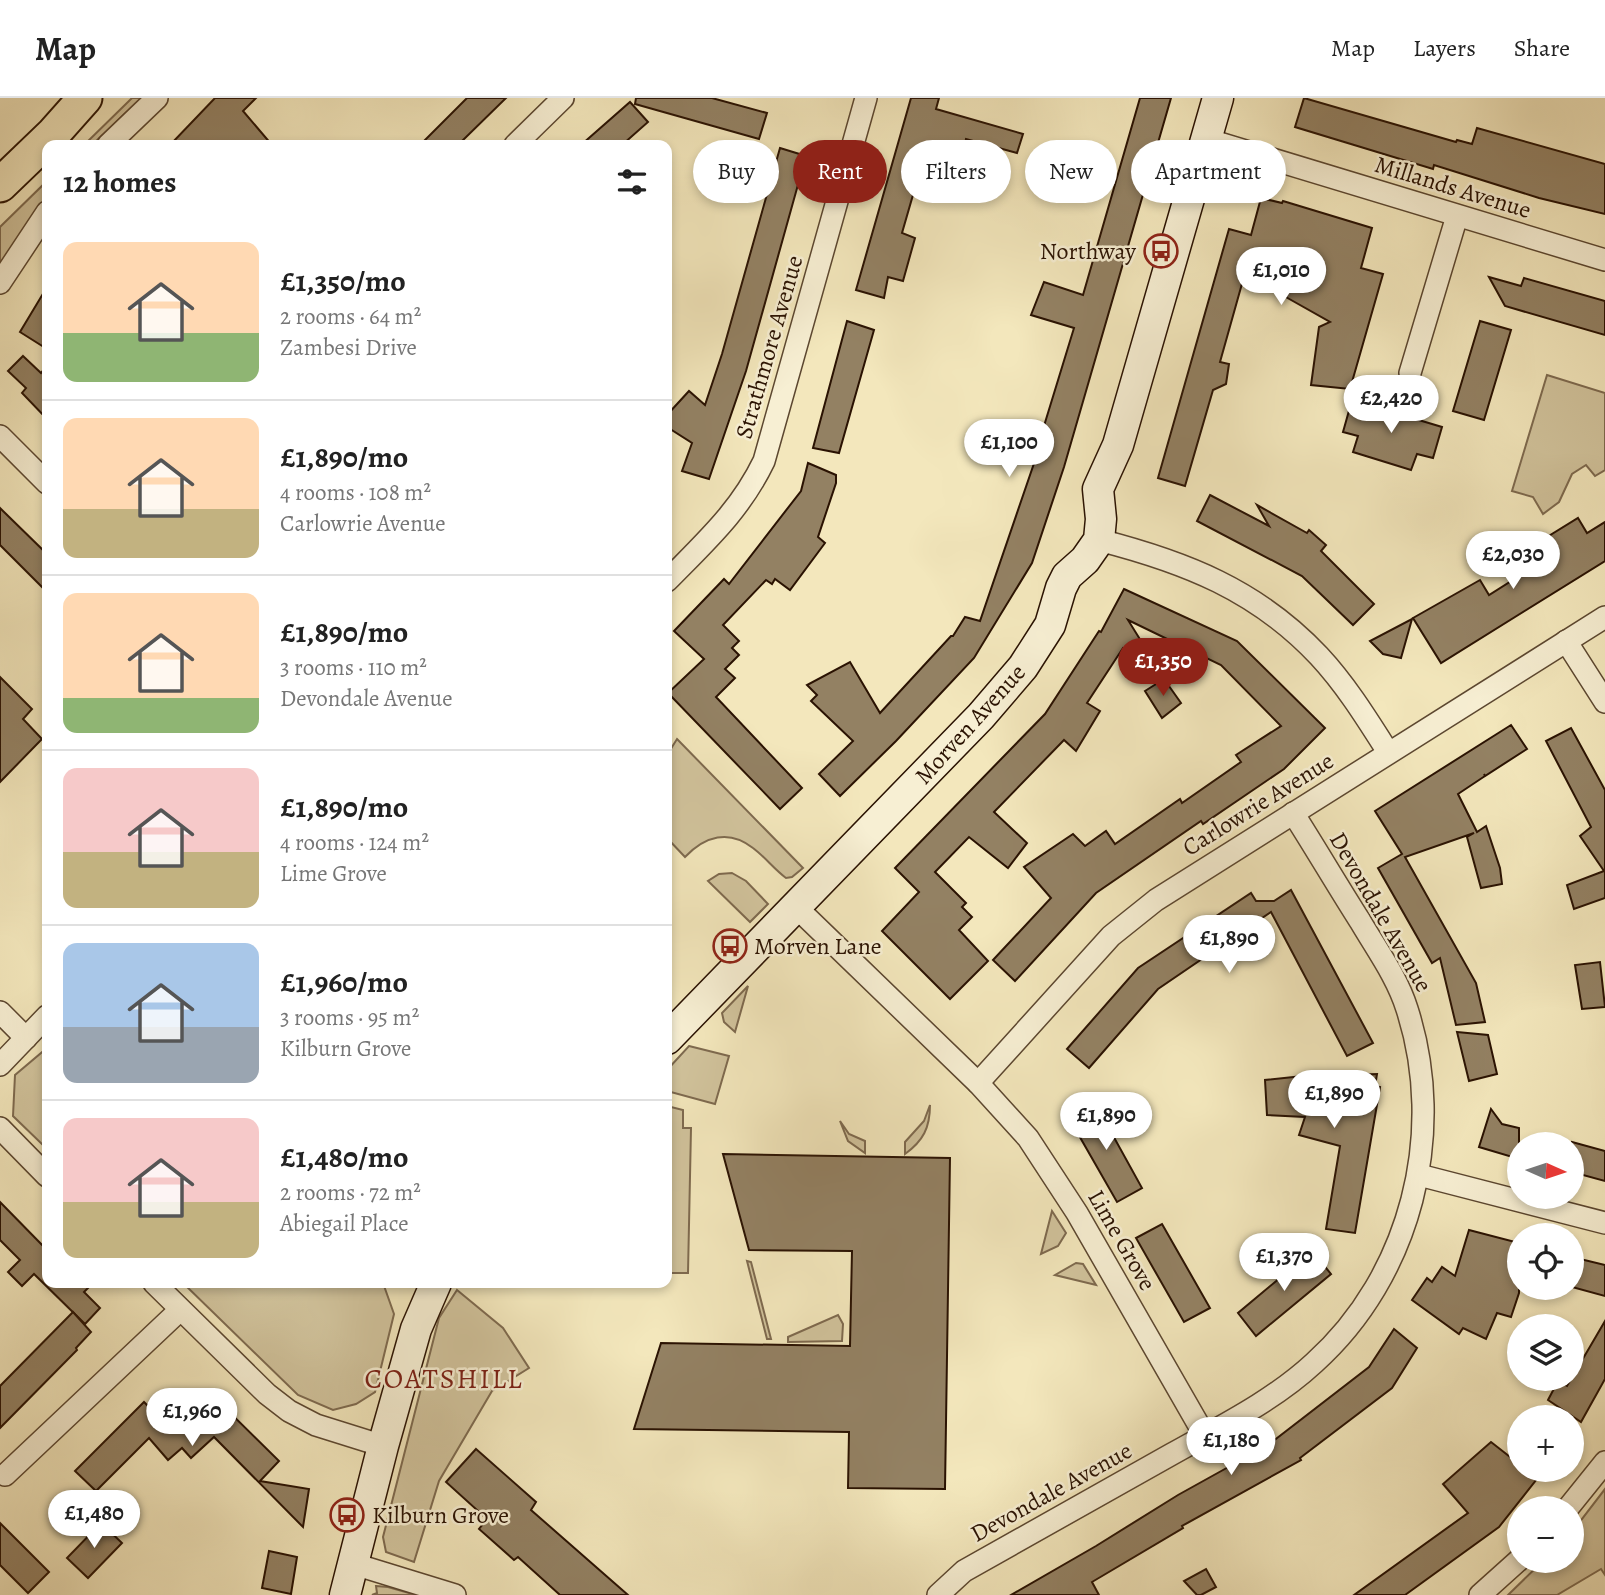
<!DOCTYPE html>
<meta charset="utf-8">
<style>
body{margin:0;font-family:Alegreya,serif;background:#f2f2f2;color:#222;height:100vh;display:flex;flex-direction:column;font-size:26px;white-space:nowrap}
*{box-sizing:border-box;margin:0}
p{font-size:23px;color:#767676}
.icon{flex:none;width:38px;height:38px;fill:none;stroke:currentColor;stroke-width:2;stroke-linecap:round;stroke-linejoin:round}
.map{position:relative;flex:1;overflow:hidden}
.side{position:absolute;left:42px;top:42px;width:630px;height:1148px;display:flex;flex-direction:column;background:#fff;border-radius:14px;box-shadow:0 4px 10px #0003}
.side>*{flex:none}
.guide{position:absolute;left:693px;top:42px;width:665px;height:63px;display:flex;gap:14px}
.needle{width:46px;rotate:93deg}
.controls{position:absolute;left:1507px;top:1034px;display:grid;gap:14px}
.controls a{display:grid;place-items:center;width:77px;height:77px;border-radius:50%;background:#fff;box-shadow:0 4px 10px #0003;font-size:35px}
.price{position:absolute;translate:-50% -60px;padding:0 16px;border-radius:24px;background:#fff;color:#222;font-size:23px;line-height:46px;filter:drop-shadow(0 2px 4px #0008)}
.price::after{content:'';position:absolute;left:50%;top:42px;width:21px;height:16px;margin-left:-10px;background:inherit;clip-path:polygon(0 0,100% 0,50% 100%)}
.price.current{background:#8f2418;color:#fff}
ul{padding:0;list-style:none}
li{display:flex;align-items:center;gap:21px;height:175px;padding:0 21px}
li+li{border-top:2px solid #e0e0e0}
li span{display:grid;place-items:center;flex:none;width:196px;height:140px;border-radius:14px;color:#555}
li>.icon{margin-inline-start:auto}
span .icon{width:84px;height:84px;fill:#fffc;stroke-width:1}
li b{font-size:30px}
h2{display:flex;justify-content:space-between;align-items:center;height:84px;padding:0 21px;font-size:30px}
.tag{padding:0 24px;border-radius:32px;background:#fff;box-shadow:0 4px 10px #0003;font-size:24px;line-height:63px}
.tag.current{background:#8f2418;color:#fff}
header{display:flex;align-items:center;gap:42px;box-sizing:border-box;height:98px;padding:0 35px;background:#fff;border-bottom:2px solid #e0e0e0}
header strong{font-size:33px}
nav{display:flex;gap:38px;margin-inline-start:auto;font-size:24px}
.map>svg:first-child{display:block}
.green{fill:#d1c39c;stroke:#7e6a4f;stroke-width:2}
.building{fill:#938163;stroke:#2a1202;stroke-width:2}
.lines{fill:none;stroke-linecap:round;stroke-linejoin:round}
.street-casing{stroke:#5c4730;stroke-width:24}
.secondary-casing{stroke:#2a1202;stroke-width:33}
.primary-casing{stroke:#2a1202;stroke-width:37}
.street{stroke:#f7efd3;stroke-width:21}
.secondary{stroke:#f7efd3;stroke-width:30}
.primary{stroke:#f3e7bc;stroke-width:33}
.labels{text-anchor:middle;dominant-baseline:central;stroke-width:5;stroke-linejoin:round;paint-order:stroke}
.street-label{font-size:24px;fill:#2a1202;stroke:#f7efd3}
.poi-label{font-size:24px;fill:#2a1202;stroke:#f7efd3;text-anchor:start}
.quarter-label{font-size:28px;letter-spacing:2px;fill:#7a1f14;stroke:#f7efd3}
</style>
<header>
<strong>Map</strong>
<nav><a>Map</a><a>Layers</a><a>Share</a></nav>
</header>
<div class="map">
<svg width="1605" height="1497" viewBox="0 0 1605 1497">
<rect width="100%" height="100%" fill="#f3e7bc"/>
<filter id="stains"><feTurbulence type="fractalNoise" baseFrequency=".00286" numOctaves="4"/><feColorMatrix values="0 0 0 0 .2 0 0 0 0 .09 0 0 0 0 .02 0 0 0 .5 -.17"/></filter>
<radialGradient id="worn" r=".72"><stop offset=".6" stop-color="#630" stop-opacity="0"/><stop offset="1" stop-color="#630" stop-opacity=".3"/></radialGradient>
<g class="green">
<polygon points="132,0 141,0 92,47 84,47"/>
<polygon points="47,83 47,98 0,168 0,129"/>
<polygon points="1547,277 1605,295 1605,372 1595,378 1586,367 1572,376 1559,404 1543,416 1533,399 1512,393"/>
<path d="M677 641 803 770 792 779 786 780C774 771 765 759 753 750 729 731 705 738 685 759L667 740V657Z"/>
<polygon points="732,775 746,783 768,806 750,824 708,783 719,776"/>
<polygon points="748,888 735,934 724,924 722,915"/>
<polygon points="689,948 729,958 715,1006 667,993 667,972"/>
<polygon points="47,950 47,1051 13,1018 15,977"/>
<path d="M930 1007C930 1030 923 1043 905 1056V1044L924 1023Z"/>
<polygon points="667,1008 683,1012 683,1030 691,1030 688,1175 667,1175"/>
<polygon points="840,1023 849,1036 865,1043 865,1055 848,1043"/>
<polygon points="1052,1113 1066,1135 1058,1148 1041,1156"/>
<polygon points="747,1163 751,1164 771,1241 767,1241"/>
<polygon points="1076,1165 1083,1166 1096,1187 1055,1177"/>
<polygon points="183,1185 383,1185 394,1216 375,1294 356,1306 333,1312 298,1297"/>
<polygon points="457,1192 503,1230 529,1270 492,1293 439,1383 414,1464 386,1454 383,1439 439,1220"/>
<polygon points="838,1217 843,1226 842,1243 788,1244 788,1239"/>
<polygon points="1605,1391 1605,1477 1601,1471 1557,1497 1508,1497 1543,1463 1572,1463 1572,1434"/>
<polygon points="376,1488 388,1489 416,1497 372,1497 377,1495"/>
</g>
<g class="building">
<polygon points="215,0 256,0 243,13 272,47 170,47"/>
<polygon points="467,0 506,0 458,47 420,47"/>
<polygon points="636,0 712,0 767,15 759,41 635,6"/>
<polygon points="911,0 939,0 936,11 1023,36 1017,55 966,41 962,60 926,52 902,135 915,140 903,183 888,179 884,200 856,192"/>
<polygon points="1140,0 1171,0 1064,369 1032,465 974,560 896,643 840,698 819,676 853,643 811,603 817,597 807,587 850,564 880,615 951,538 953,538 965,519 980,523 1042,342 1040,341 1074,230 1031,217 1044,184 1083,197"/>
<polygon points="1304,0 1456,44 1457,42 1472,46 1477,30 1605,66 1605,116 1539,100 1434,67 1433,71 1295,29"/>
<polygon points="630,4 648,24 622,47 581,47"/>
<polygon points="780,50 806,58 746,273 709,381 682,373 692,345 667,329 667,317 689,293 705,307 722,256"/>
<polygon points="1261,100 1282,105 1283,103 1372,130 1361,170 1383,176 1350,291 1311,287 1319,229 1330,224 1284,198 1290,188 1245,175 1220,264 1229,266 1226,286 1213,292 1185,388 1158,380 1229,131 1251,137"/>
<polygon points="1489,179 1521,188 1524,180 1605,203 1605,237 1505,208"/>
<polygon points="47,189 47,251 20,234"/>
<polygon points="847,223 874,232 839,355 813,350"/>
<polygon points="1480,223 1511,232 1484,322 1453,313"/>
<polygon points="23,258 41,275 47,268 47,321 22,295 26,290 8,273"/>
<polygon points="1352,302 1442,329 1433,360 1417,356 1411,372 1353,354 1358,338 1343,334"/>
<polygon points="808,365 836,377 836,385 818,439 825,445 790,492 775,481 772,486 766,482 723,527 739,543 732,550 739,557 725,571 735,580 716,599 802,690 780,711 668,595 704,561 674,533 724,481 729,486 801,393"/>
<polygon points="1210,397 1269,428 1257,407 1307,435 1309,432 1326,447 1321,453 1374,506 1353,527 1302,478 1197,423"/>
<polygon points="0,410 47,456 47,494 0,447"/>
<polygon points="1578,420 1587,435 1605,424 1605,463 1441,565 1413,520 1480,482 1489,497 1535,468 1526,452"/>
<polygon points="1124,491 1237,543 1325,630 1284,671 1203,726 1201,723 1096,795 1015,883 993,862 1051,800 1024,769 1073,736 1085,748 1106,733 1115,746 1180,701 1182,705 1241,664 1236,657 1281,628 1221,567 1128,522 1159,572 1123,550 1087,605 1100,613 1076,653 1064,642 994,714 1027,745 1008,770 969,739 935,774 966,805 962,809 972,819 959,832 988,863 950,901 882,833 919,794 895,770 1045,616 1099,533 1101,534"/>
<polygon points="1412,521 1401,560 1383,556 1370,543"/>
<polygon points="0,579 32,611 23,621 42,641 0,684"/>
<polygon points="1164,581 1181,605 1162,620 1145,593"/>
<polygon points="1511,627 1527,651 1485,678 1484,676 1485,678 1458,696 1477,734 1486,728 1500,770 1502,786 1481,790 1467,739 1474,735 1405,759 1476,885 1485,924 1456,927 1440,860 1432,865 1378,770 1402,756 1375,713"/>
<polygon points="1571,630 1605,692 1605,800 1574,811 1567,787 1604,773 1580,738 1591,729 1546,643"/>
<polygon points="1291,792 1373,945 1347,958 1271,814 1158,891 1089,970 1067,951 1138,870 1251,795 1256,803 1274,803"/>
<polygon points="1600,864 1605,909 1582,911 1575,867"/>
<polygon points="1457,934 1488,937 1497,976 1469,983"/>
<polygon points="1377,976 1375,988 1380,989 1355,1135 1326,1131 1340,1048 1299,1037 1305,1019 1267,1017 1265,982 1303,978"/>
<polygon points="1095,1005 1142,1090 1117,1104 1069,1020"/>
<polygon points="1491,1011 1502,1026 1519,1030 1519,1061 1479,1049"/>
<polygon points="1572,1044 1605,1053 1605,1083 1572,1074"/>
<polygon points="723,1056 950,1060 945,1391 848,1390 849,1334 634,1331 661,1245 850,1248 852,1153 749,1152"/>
<polygon points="0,1104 47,1152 47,1185 93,1185 84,1194 100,1210 85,1226 34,1176 22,1188 8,1174 20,1162 0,1142"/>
<polygon points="1162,1126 1210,1210 1184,1224 1136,1140"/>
<polygon points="1469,1132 1519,1145 1519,1195 1511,1219 1497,1215 1486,1241 1463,1230 1459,1236 1412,1202 1427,1180 1432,1184 1442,1169 1455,1178"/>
<polygon points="1312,1153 1331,1176 1256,1238 1238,1215"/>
<polygon points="1572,1159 1605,1167 1605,1198 1572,1189"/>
<polygon points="73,1214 91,1234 76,1250 77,1252 0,1330 0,1288"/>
<polygon points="1605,1223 1605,1281 1581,1324 1548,1302 1558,1283 1567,1288"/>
<polygon points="1394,1231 1417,1250 1392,1290 1300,1360 1301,1362 1182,1428 1183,1430 1092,1484 1099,1497 1011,1497 1096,1448 1178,1397 1268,1347 1369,1269"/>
<polygon points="210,1295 279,1363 260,1383 309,1391 303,1429 214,1339 191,1360 182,1350 168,1362 149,1340 96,1393 75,1373 144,1304 173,1333"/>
<polygon points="1491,1344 1519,1366 1519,1372 1544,1372 1499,1429 1405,1497 1354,1497 1468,1415 1443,1386"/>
<polygon points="476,1351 536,1404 531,1412 628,1497 560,1497 518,1459 514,1462 479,1431 487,1421 446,1384"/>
<polygon points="0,1425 49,1474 28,1495 0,1467"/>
<polygon points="101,1425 122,1445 88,1480 67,1460"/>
<polygon points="269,1453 297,1459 291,1496 262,1490"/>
<polygon points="1206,1471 1216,1489 1201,1497 1197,1497 1184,1483"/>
</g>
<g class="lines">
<defs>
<g id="street">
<polyline points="1206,41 1605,162"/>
<polyline points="108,47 157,0"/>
<polyline points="515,47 563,0"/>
<polyline points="0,185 47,114"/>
<polyline points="1410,275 1457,118"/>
<polyline points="0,338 47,385"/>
<path d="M1099 442C1185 464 1257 492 1319 558 1346 587 1367 621 1388 654"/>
<path d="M667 483C705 444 740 413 764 363L866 0"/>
<polyline points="1566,543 1605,604"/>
<polyline points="796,809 978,985 1028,1040 1077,1115 1205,1338"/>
<polyline points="0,914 26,940"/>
<polyline points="0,967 47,918"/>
<polyline points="978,985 1111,838 1156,802 1605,519"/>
<polyline points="0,1030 47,1078"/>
<polyline points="1419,1077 1605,1125"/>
<polyline points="154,1185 267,1296 289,1313 316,1327 383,1348"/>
<polyline points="5,1377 180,1212"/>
<polyline points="1568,1410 1605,1364"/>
<polyline points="354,1466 455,1497"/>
<path d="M938 1497 964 1473C1034 1434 1103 1395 1172 1356 1220 1329 1273 1303 1314 1265 1411 1178 1447 1035 1407 911 1397 879 1377 852 1360 823 1337 787 1316 751 1293 715"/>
<polyline points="1480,1497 1519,1462"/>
</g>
<g id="secondary">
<polyline points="667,941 981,618 1023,569 1050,527 1061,490 1067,478 1085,462 1099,442 1101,421 1098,391 1118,347 1218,0"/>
<polyline points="345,1497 383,1348 416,1231 436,1185"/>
</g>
<polyline id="primary" points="0,87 53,36 85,0"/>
</defs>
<use href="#street" class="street-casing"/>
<use href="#secondary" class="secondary-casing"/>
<use href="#primary" class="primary-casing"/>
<use href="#street" class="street"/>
<use href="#secondary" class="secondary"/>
<use href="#primary" class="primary"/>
</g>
<defs>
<symbol id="bus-ring" viewBox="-11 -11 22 22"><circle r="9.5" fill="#f7efd3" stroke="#8f2418" stroke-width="1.5"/><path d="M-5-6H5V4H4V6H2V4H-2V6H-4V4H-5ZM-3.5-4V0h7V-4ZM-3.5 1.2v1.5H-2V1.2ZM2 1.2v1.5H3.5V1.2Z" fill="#8f2418"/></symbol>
</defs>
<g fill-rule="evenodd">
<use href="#bus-ring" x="1142" y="134" width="38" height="38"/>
<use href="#bus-ring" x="711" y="829" width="38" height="38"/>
<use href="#bus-ring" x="328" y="1398" width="38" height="38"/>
</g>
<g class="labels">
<g class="street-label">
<text transform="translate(1453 89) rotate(17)">Millands Avenue</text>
<text transform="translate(769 249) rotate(-74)">Strathmore Avenue</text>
<text transform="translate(970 626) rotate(-48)">Morven Avenue</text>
<text transform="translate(1258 706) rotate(-32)">Carlowrie Avenue</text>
<text transform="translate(1381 814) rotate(60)">Devondale Avenue</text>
<text transform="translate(1122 1142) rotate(60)">Lime Grove</text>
<text transform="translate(1051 1394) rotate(-29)">Devondale Avenue</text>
</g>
<g class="poi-label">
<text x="1136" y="153" text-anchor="end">Northway</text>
<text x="754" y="848">Morven Lane</text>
<text x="372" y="1417">Kilburn Grove</text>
</g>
<g class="quarter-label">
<text x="444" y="1281">COATSHILL</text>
</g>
</g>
<rect width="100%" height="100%" filter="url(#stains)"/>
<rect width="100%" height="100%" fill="url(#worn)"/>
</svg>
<div class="controls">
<a><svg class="needle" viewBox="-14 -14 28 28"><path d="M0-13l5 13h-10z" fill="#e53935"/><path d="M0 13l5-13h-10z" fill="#767676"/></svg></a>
<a><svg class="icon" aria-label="locate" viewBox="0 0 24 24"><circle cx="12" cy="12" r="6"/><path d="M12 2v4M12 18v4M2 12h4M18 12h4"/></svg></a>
<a><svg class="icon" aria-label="layers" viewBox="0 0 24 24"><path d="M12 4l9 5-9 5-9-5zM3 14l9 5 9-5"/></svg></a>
<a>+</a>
<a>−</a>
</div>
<b class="price" style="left:1281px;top:209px">£1,010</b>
<b class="price" style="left:1391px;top:337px">£2,420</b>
<b class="price" style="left:1009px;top:381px">£1,100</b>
<b class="price" style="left:1513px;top:493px">£2,030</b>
<b class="price current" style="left:1163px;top:600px">£1,350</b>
<b class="price" style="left:1229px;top:877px">£1,890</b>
<b class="price" style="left:1334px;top:1032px">£1,890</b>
<b class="price" style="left:1106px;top:1054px">£1,890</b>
<b class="price" style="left:1284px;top:1195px">£1,370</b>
<b class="price" style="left:192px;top:1350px">£1,960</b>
<b class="price" style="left:1231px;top:1379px">£1,180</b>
<b class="price" style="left:94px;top:1452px">£1,480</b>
<div class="guide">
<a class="tag">Buy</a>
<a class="tag current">Rent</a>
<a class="tag">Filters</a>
<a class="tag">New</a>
<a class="tag">Apartment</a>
</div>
<section class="side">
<h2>12 homes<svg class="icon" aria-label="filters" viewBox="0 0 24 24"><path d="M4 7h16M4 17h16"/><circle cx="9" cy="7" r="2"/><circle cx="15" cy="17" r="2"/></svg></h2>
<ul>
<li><span style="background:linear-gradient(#ffd9b3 65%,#8fb573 0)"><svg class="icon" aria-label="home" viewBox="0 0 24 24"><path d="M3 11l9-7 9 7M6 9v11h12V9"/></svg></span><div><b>£1,350/mo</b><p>2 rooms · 64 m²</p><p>Zambesi Drive</p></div></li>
<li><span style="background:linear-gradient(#ffd9b3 65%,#c2b280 0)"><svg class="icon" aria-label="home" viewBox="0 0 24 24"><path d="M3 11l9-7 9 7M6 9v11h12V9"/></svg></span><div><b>£1,890/mo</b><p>4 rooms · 108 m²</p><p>Carlowrie Avenue</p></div></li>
<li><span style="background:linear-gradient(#ffd9b3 75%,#8fb573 0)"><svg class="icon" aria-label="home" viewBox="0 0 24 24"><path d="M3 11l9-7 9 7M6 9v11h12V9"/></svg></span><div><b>£1,890/mo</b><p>3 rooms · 110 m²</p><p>Devondale Avenue</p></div></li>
<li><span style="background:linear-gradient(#f6c9c9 60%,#c2b280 0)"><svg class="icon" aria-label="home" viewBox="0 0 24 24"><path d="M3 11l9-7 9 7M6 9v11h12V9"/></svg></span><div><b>£1,890/mo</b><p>4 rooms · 124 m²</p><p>Lime Grove</p></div></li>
<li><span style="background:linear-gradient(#a9c7e8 60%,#9aa5b1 0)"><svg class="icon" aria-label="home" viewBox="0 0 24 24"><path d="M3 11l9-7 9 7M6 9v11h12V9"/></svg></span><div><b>£1,960/mo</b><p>3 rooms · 95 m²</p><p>Kilburn Grove</p></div></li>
<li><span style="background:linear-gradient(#f6c9c9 60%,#c2b280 0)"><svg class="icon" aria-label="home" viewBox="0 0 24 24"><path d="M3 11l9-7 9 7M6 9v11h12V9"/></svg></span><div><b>£1,480/mo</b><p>2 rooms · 72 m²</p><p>Abiegail Place</p></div></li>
</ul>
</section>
</div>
